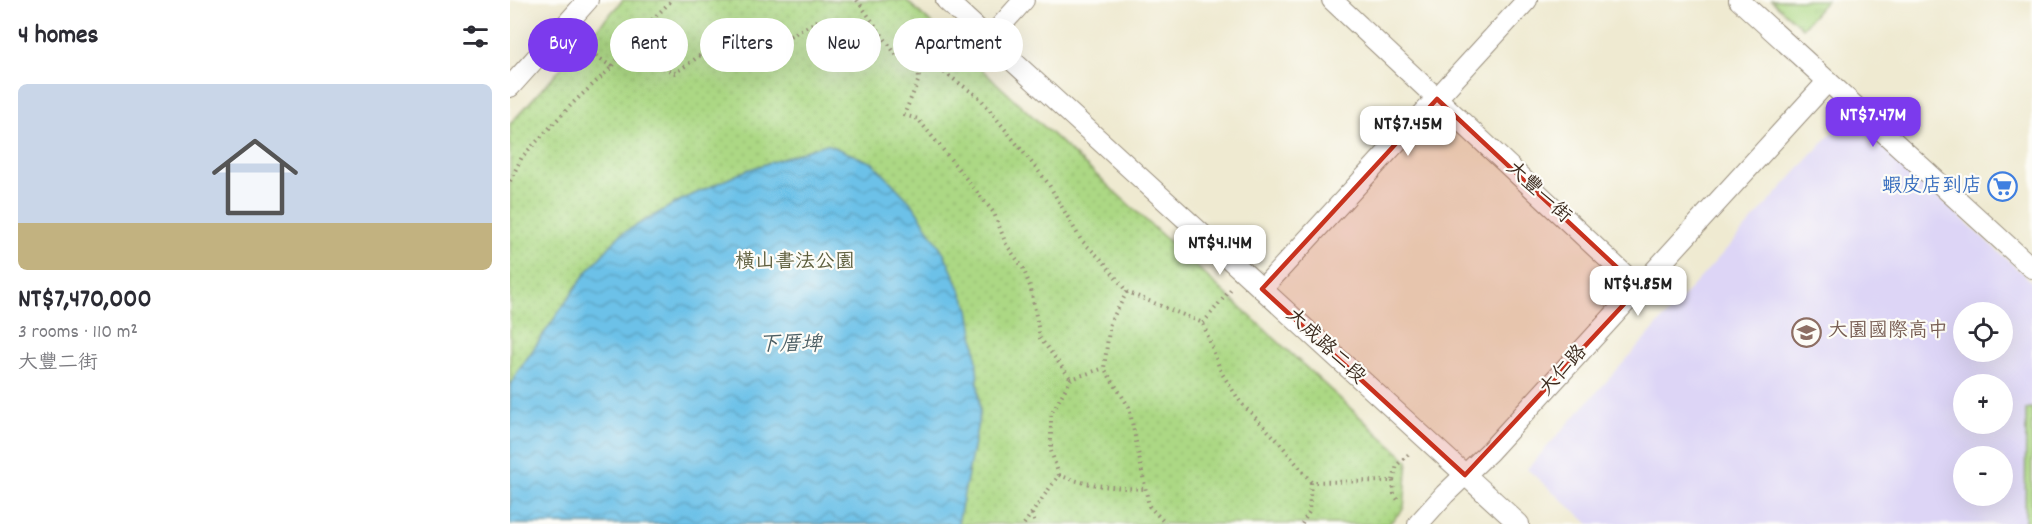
<!DOCTYPE html>
<meta charset="utf-8">
<style>
body{margin:0;font-family:Dekko,"LXGW WenKai TC",sans-serif;background:#f7f7f7;color:#2b2b33;height:100vh;display:flex;flex-direction:column;font-size:22px;white-space:nowrap}
*{box-sizing:border-box;margin:0}
p{font-size:20px;color:#7c7c81}
.icon{flex:none;width:33px;height:33px;fill:none;stroke:currentColor;stroke-width:2;stroke-linecap:round;stroke-linejoin:round}
.map{position:relative;flex:1;overflow:hidden}
.side{display:flex;flex-direction:column;background:#fff;width:510px}
.side>*{flex:none}
.top-card{position:absolute;left:18px;top:18px;width:570px;height:54px;display:flex;gap:12px}
.buttons{position:absolute;left:1443px;top:302px;display:grid;gap:12px}
.buttons a{display:grid;place-items:center;width:60px;height:60px;border-radius:50%;background:#fff;box-shadow:0 6px 24px #0002;font-size:30px}
.price{position:absolute;translate:-50% -51px;padding:0 14px;border-radius:12px;background:#fff;color:#222;font-size:20px;line-height:39px;filter:drop-shadow(0 2px 3px #0008)}
.price::after{content:'';position:absolute;left:50%;top:36px;width:18px;height:14px;margin-left:-9px;background:inherit;clip-path:polygon(0 0,100% 0,50% 100%)}
.price.active{background:#7c3aed;color:#fff}
ul{padding:0;list-style:none}
li{display:grid;align-content:center;gap:12px;height:318px;padding:0 18px}
li span{display:grid;place-items:center;height:186px;border-radius:9px;color:#555}
li>.icon{margin-inline-start:auto}
span .icon{width:108px;height:108px;fill:#fffc;stroke-width:1}
li b{font-size:26px}
h2{display:flex;justify-content:space-between;align-items:center;height:72px;padding:0 18px;font-size:26px}
.chip{padding:0 21px;border-radius:27px;background:#fff;box-shadow:0 6px 24px #0002;font-size:21px;line-height:54px}
.chip.active{background:#7c3aed;color:#fff}
main{display:flex;flex:1;min-height:0}
.map>svg:first-child{display:block}
.built{fill:#ddd5f6;fill-rule:evenodd}
.grass{fill:url(#grass-tufts);stroke:#748151;stroke-width:1.5}
.park{fill:url(#park-dots);stroke:#748151;stroke-width:1.5}
.pitch{fill:#acd884;stroke:#748151;stroke-width:1.5}
.water{fill:url(#water-waves);stroke:#547683;stroke-width:1.5}
.lines{fill:none;stroke-linecap:round;stroke-linejoin:round}
.minor-casing{stroke:#958a78;stroke-width:22}
.path{stroke:#958a78;stroke-width:4;stroke-dasharray:1.5 4.5;stroke-linecap:butt}
.minor{stroke:#fff;stroke-width:20}
.marked{fill:#c8321e;fill-opacity:0.2;stroke:#c8321e;stroke-width:4.5;stroke-linejoin:round}
.labels{text-anchor:middle;dominant-baseline:central;stroke-width:4.5;stroke-linejoin:round;paint-order:stroke}
.shop-label{font-size:20px;fill:#366cbe;stroke:#fdfcf7;text-anchor:end}
.street-label{font-size:20px;fill:#3b2a1e;stroke:#fdfcf7}
.park-label{font-size:20px;fill:#5d5e3d;stroke:#fdfcf7}
.education-label{font-size:20px;fill:#785e54;stroke:#fdfcf7;text-anchor:start}
.water-label{font-size:21px;font-style:italic;fill:#4c5f65;stroke:#fdfcf7}
</style>
<main>
<section class="side">
<h2>4 homes<svg class="icon" aria-label="filters" viewBox="0 0 24 24"><path d="M4 7h16M4 17h16"/><circle cx="9" cy="7" r="2"/><circle cx="15" cy="17" r="2"/></svg></h2>
<ul>
<li><span style="background:linear-gradient(#c9d6e8 75%,#c2b280 0)"><svg class="icon" aria-label="home" viewBox="0 0 24 24"><path d="M3 11l9-7 9 7M6 9v11h12V9"/></svg></span><div><b>NT$7,470,000</b><p>3 rooms · 110 m²</p><p>大豐二街</p></div></li>
</ul>
</section>
<div class="map">
<svg width="1522" height="524" viewBox="0 0 1522 524">
<defs>
<pattern id="grass-tufts" width="24" height="20" patternUnits="userSpaceOnUse" patternTransform="scale(1.5)"><rect width="24" height="20" fill="#acd884"/><path d="M3 7l-1-3M5 7V3M7 7l1-3M15 17l-1-3M17 17v-4M19 17l1-3" fill="none" stroke="#95ba72"/></pattern>
<pattern id="park-dots" width="8" height="8" patternUnits="userSpaceOnUse" patternTransform="scale(1.5)"><rect width="8" height="8" fill="#acd884"/><path d="M2 2h.1M6 6h.1" fill="none" stroke="#95ba72" stroke-width="1.8" stroke-linecap="round"/></pattern>
<pattern id="water-waves" width="16" height="10" patternUnits="userSpaceOnUse" patternTransform="scale(1.5)"><rect width="16" height="10" fill="#6cc1e8"/><path d="M0 5q4-4 8 0t8 0" fill="none" stroke="#5a9dbb"/></pattern>
</defs>
<rect width="100%" height="100%" fill="#fdfcf7"/>
<filter id="ink" filterUnits="userSpaceOnUse"><feTurbulence type="fractalNoise" baseFrequency=".0167" numOctaves="2"/><feDisplacementMap in="SourceGraphic" scale="12" xChannelSelector="R" yChannelSelector="G"/><feConvolveMatrix kernelMatrix="1 2 1 2 8 2 1 2 1" color-interpolation-filters="sRGB"/></filter>
<filter id="wash" filterUnits="userSpaceOnUse"><feTurbulence type="fractalNoise" baseFrequency=".008" numOctaves="4" result="noise"/><feDisplacementMap in="SourceGraphic" scale="24" xChannelSelector="R" yChannelSelector="G"/><feGaussianBlur stdDeviation="1.35" result="paint"/><feColorMatrix in="noise" values="0 0 0 0 0 0 0 0 0 0 0 0 0 0 0 0 0 1.4 0 .05"/><feComposite in="paint" operator="in"/></filter>
<g filter="url(#wash)">
<rect width="100%" height="100%" fill="#efead1"/>
<path class="built" d="M1338 115 1522 282V524H1079L1017 469ZM1454 312H1492V351H1454ZM1454 384H1492V423H1454ZM1454 456H1492V495H1454Z"/>
<polygon class="grass" points="1261,0 1317,0 1292,28"/>
<polygon class="park" points="113,0 396,0 898,461 894,508 879,524 0,524 0,124"/>
<polygon class="pitch" points="1522,408 1522,524 1515,524 1516,409"/>
<polygon class="water" points="316,144 363,163 403,205 434,253 459,309 466,351 470,413 448,524 0,524 0,387 9,370 75,274 111,234 169,201 237,170"/>
</g>
<g filter="url(#ink)">
<g class="lines">
<defs>
<g id="minor">
<polyline points="436,0 1009,524"/>
<polyline points="822,0 1129,288"/>
<polyline points="1229,0 1522,268"/>
<polyline points="479,39 514,0"/>
<polyline points="0,87 78,0"/>
<polyline points="752,289 1017,0"/>
<polyline points="908,524 935,494 979,452 1318,81"/>
</g>
</defs>
<use href="#minor" class="minor-casing"/>
<g class="path">
<polyline points="347,0 387,56 417,60 470,98 538,183 571,240 594,262 617,292 693,323 711,372 731,403 769,442 801,482 883,481 887,465 900,453"/>
<polyline points="76,49 102,67"/>
<polyline points="115,50 165,73 221,34 264,45 309,20 372,36"/>
<polyline points="407,58 409,79 394,115 408,119 484,213 496,244 513,268 521,289 530,338 561,379"/>
<polyline points="417,60 440,32"/>
<polyline points="0,181 12,157 64,102 102,67 125,37 162,0"/>
<polyline points="617,292 600,323 594,368 619,407 639,506 656,524"/>
<polyline points="693,323 721,289"/>
<path d="M549 475C577 486 606 488 636 489"/>
<polyline points="883,481 884,494 890,503"/>
<polyline points="522,514 525,524"/>
<polyline points="514,524 549,475 541,451 541,414 561,379 594,368"/>
<polyline points="792,524 799,512 801,482"/>
</g>
<use href="#minor" class="minor"/>
</g>
</g>
<path class="marked" d="M927 99 1129 288 955 475 752 289Z"/>
<defs>
<symbol id="supermarket-ring" viewBox="-11 -11 22 22"><circle r="9.5" fill="#fdfcf7" stroke="#3f7fe0" stroke-width="1.5"/><path d="M-6-5.5h2.5l.6 2H6L4.5 2H-2.5L-4.4-4H-6ZM-1.5 3.2a1.3 1.3 0 1 0 .1 0ZM3 3.2a1.3 1.3 0 1 0 .1 0Z" fill="#3f7fe0"/></symbol>
<symbol id="school-ring" viewBox="-11 -11 22 22"><circle r="9.5" fill="#fdfcf7" stroke="#8d6e63" stroke-width="1.5"/><path d="M0-5L7-2L0 1L-7-2ZM-4 1L0 2.5L4 1V4Q0 6-4 4Z" fill="#8d6e63"/></symbol>
</defs>
<g fill-rule="evenodd">
<use href="#supermarket-ring" x="1476" y="170" width="33" height="33"/>
<use href="#school-ring" x="1280" y="316" width="33" height="33"/>
</g>
<g class="labels">
<g class="shop-label">
<text x="1472" y="187">蝦皮店到店</text>
</g>
<g class="street-label">
<text transform="translate(1028 193) rotate(43)">大豐一街</text>
<text transform="translate(815 347) rotate(43)">大成路二段</text>
<text transform="translate(1054 371) rotate(-48)">大仁路</text>
</g>
<g class="park-label">
<text x="285" y="263">橫山書法公園</text>
</g>
<g class="education-label">
<text x="1318" y="332">大園國際高中</text>
</g>
<g class="water-label">
<text x="280" y="346">下厝埤</text>
</g>
</g>
</svg>
<div class="buttons">
<a><svg class="icon" aria-label="locate" viewBox="0 0 24 24"><circle cx="12" cy="12" r="6"/><path d="M12 2v4M12 18v4M2 12h4M18 12h4"/></svg></a>
<a>+</a>
<a>−</a>
</div>
<b class="price active" style="left:1363px;top:148px">NT$7.47M</b>
<b class="price" style="left:898px;top:157px">NT$7.45M</b>
<b class="price" style="left:710px;top:276px">NT$4.14M</b>
<b class="price" style="left:1128px;top:317px">NT$4.85M</b>
<div class="top-card">
<a class="chip active">Buy</a>
<a class="chip">Rent</a>
<a class="chip">Filters</a>
<a class="chip">New</a>
<a class="chip">Apartment</a>
</div>
</div>
</main>
